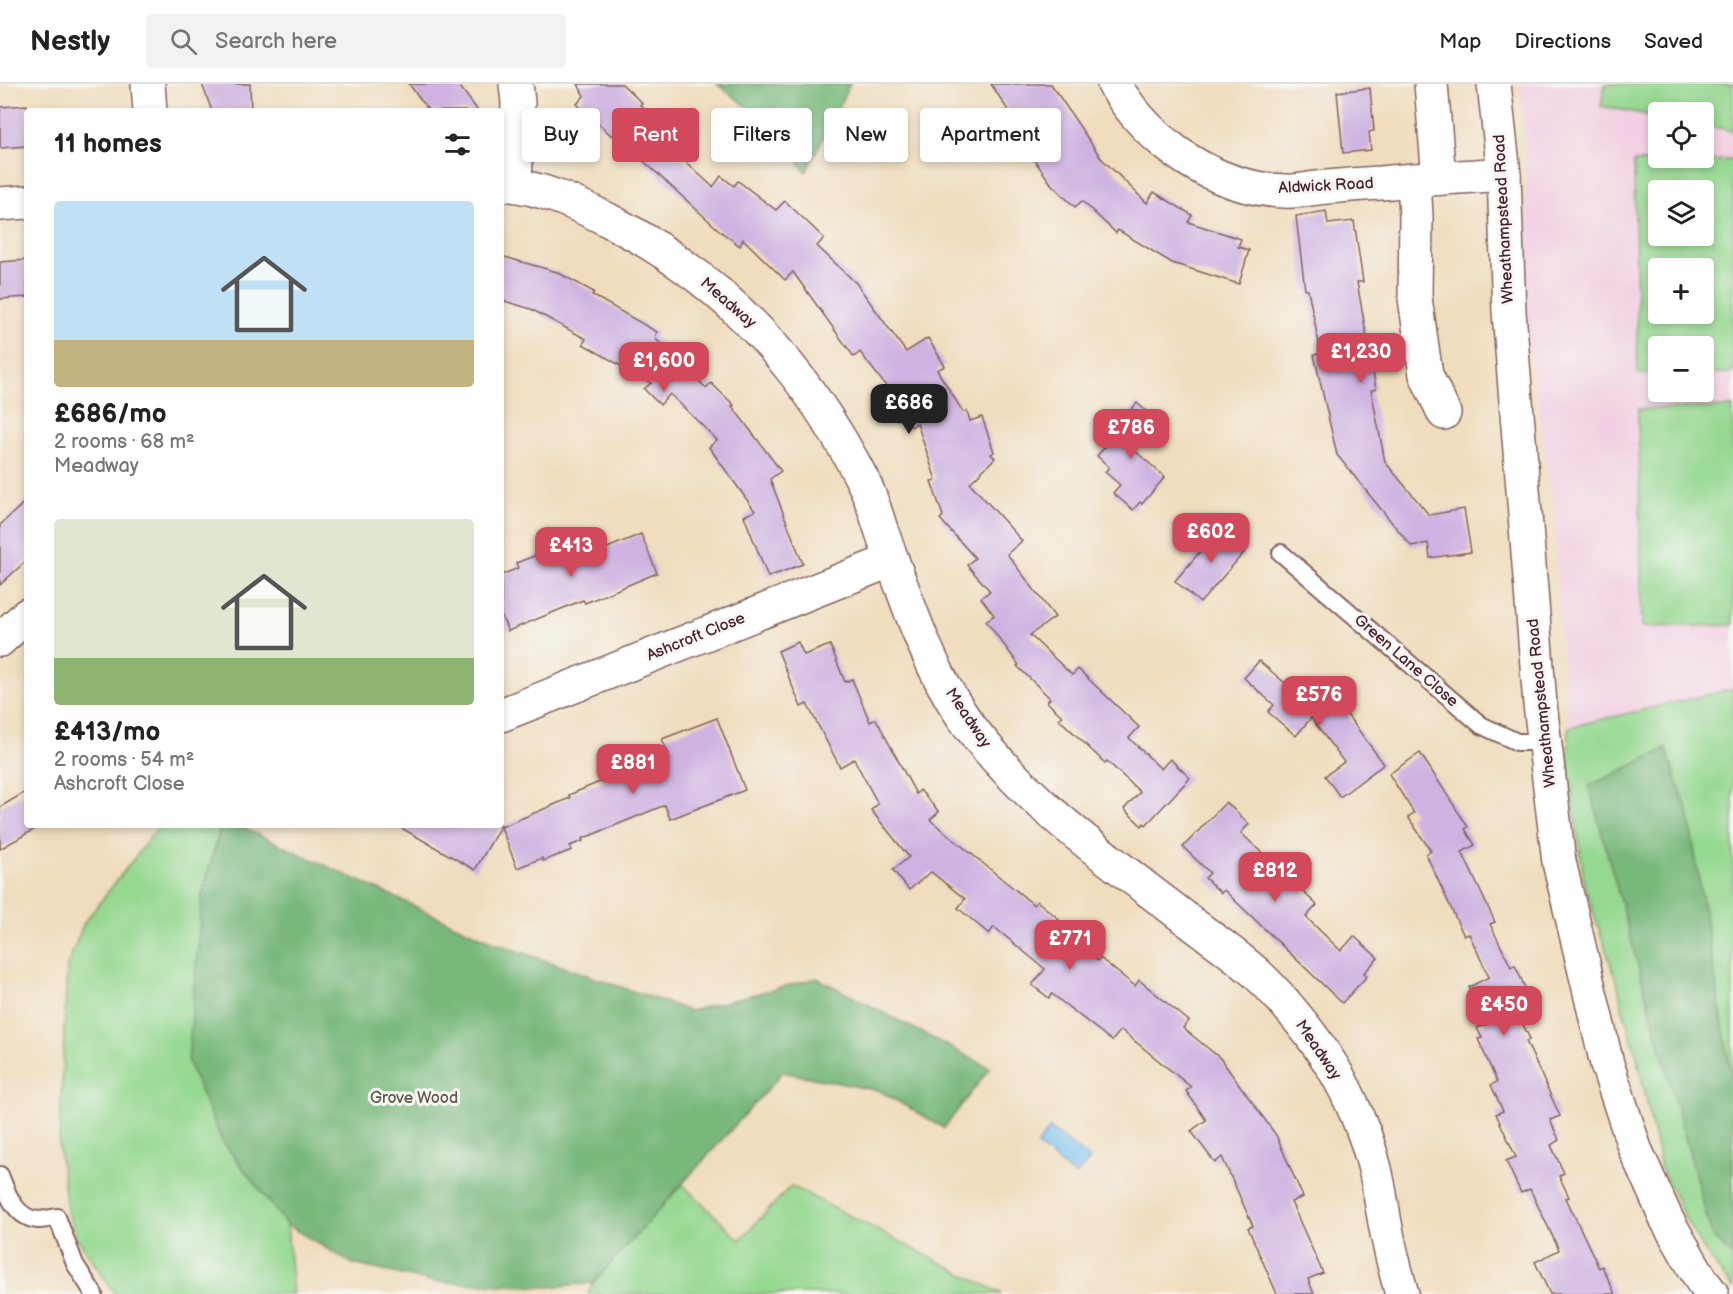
<!DOCTYPE html>
<meta charset="utf-8">
<style>
body{margin:0;font-family:"Balsamiq Sans",sans-serif;background:#f2f2f2;color:#222;height:100vh;display:flex;flex-direction:column;font-size:22px;white-space:nowrap}
*{box-sizing:border-box;margin:0}
p{font-size:20px;color:#767676}
.icon{flex:none;width:33px;height:33px;fill:none;stroke:currentColor;stroke-width:2;stroke-linecap:round;stroke-linejoin:round}
.map{position:relative;flex:1;overflow:hidden}
.side{position:absolute;left:24px;top:24px;width:480px;height:720px;display:flex;flex-direction:column;background:#fff;border-radius:6px;box-shadow:0 3px 9px #0003}
.side>*{flex:none}
.banner{position:absolute;left:522px;top:24px;width:570px;height:54px;display:flex;gap:12px}
.tools{position:absolute;left:1648px;top:18px;display:grid;gap:12px}
.tools a{display:grid;place-items:center;width:66px;height:66px;border-radius:6px;background:#fff;box-shadow:0 3px 9px #0003;font-size:30px}
.price{position:absolute;translate:-50% -51px;padding:0 14px;border-radius:12px;background:#d1495b;color:#fff;font-size:20px;line-height:39px;filter:drop-shadow(0 2px 3px #0008)}
.price::after{content:'';position:absolute;left:50%;top:36px;width:18px;height:14px;margin-left:-9px;background:inherit;clip-path:polygon(0 0,100% 0,50% 100%)}
.price.on{background:#222;color:#fff}
ul{padding:0;list-style:none}
li{display:grid;align-content:center;gap:12px;height:318px;padding:0 30px}
li span{display:grid;place-items:center;height:186px;border-radius:6px;color:#555}
li>.icon{margin-inline-start:auto}
span .icon{width:108px;height:108px;fill:#fffc;stroke-width:1}
li b{font-size:26px}
h2{display:flex;justify-content:space-between;align-items:center;height:72px;padding:0 30px;font-size:26px}
.pill{padding:0 21px;border-radius:6px;background:#fff;box-shadow:0 3px 9px #0003;font-size:21px;line-height:54px}
.pill.on{background:#d1495b;color:#fff}
header{display:flex;align-items:center;gap:36px;box-sizing:border-box;height:84px;padding:0 30px;background:#fff;border-bottom:2px solid #e0e0e0}
header strong{font-size:28px}
nav{display:flex;gap:33px;margin-inline-start:auto;font-size:21px}
.search{width:420px;height:54px;background:#f2f2f2;display:flex;align-items:center;gap:15px;box-sizing:border-box;padding:0 21px;border-radius:6px;color:#767676;font-size:22px}
.map>svg:first-child{display:block}
.built{fill:#f2cfe2;fill-rule:evenodd}
.green{fill:#95d890;stroke:#707c5e;stroke-width:1.5;fill-rule:evenodd}
.forest{fill:#78b87a;stroke:#616c52;stroke-width:1.5}
.water{fill:#75c1ef;stroke:#60708d;stroke-width:1.5}
.building{fill:#cfb2e1}
.lines{fill:none;stroke-linecap:round;stroke-linejoin:round}
.service-casing{stroke:#84625e;stroke-width:20}
.minor-casing{stroke:#84625e;stroke-width:36}
.tertiary-casing{stroke:#84625e;stroke-width:36}
.service{stroke:#fff;stroke-width:16}
.minor{stroke:#fff;stroke-width:33}
.tertiary{stroke:#fff;stroke-width:33}
.labels{text-anchor:middle;dominant-baseline:central;stroke-width:6;stroke-linejoin:round;paint-order:stroke}
.street-label{font-size:16px;fill:#4a1f2b;stroke:#f6f6f2}
.park-label{font-size:16px;fill:#605649;stroke:#f6f6f2}
</style>
<header>
<strong>Nestly</strong>
<div class="search"><svg class="icon" aria-label="search" viewBox="0 0 24 24"><circle cx="10" cy="10" r="6"/><path d="M15 15l6 6"/></svg>Search here</div>
<nav><a>Map</a><a>Directions</a><a>Saved</a></nav>
</header>
<div class="map">
<svg width="1733" height="1210" viewBox="0 0 1733 1210">
<rect width="100%" height="100%" fill="#f6f6f2"/>
<filter id="ink" filterUnits="userSpaceOnUse"><feTurbulence type="fractalNoise" baseFrequency=".0167" numOctaves="2"/><feDisplacementMap in="SourceGraphic" scale="12" xChannelSelector="R" yChannelSelector="G"/><feConvolveMatrix kernelMatrix="1 2 1 2 8 2 1 2 1" color-interpolation-filters="sRGB"/></filter>
<filter id="wash" filterUnits="userSpaceOnUse"><feTurbulence type="fractalNoise" baseFrequency=".008" numOctaves="4" result="noise"/><feDisplacementMap in="SourceGraphic" scale="24" xChannelSelector="R" yChannelSelector="G"/><feGaussianBlur stdDeviation="1.35" result="paint"/><feColorMatrix in="noise" values="0 0 0 0 0 0 0 0 0 0 0 0 0 0 0 0 0 1.4 0 .05"/><feComposite in="paint" operator="in"/></filter>
<g filter="url(#wash)">
<rect width="100%" height="100%" fill="#f0ddbd"/>
<path class="built" d="M1521 0H1733V605L1569 643 1558 529 1555 432 1530 272 1527 217 1526 71ZM1659 28H1704V74H1659ZM1659 106H1704V152H1659ZM1659 184H1704V230H1659ZM1659 262H1704V308H1659Z"/>
<g class="green">
<polygon points="1605,0 1733,0 1733,47 1704,41 1704,28 1659,28 1659,33 1601,22"/>
<path d="M1733 76V289H1704V262H1659V290H1638L1634 78ZM1704 106V152H1659V106ZM1659 184H1704V230H1659Z"/>
<polygon points="1733,323 1733,541 1642,543 1638,325"/>
<polygon points="1733,605 1733,1204 1709,1174 1686,1136 1661,1084 1637,972 1621,919 1619,905 1585,803 1568,679 1569,643"/>
<polygon points="160,741 221,741 202,811 222,1057 287,1141 293,1210 115,1210 77,1154 67,1126 59,1063 67,882 84,839"/>
<polygon points="682,1100 740,1156 791,1102 1002,1210 588,1210 593,1199"/>
</g>
<g class="forest">
<polygon points="717,0 850,0 806,88 770,40"/>
<polygon points="1666,665 1688,728 1733,1002 1733,1173 1712,1152 1589,702"/>
<polygon points="221,741 237,741 495,859 690,927 817,894 990,984 944,1044 880,1007 783,988 593,1199 549,1203 434,1198 353,1180 287,1141 222,1057 188,978 202,811"/>
</g>
<polygon class="water" points="1050,1044 1090,1075 1076,1092 1037,1061"/>
<g id="blocks">
<g class="building">
<polygon points="202,0 250,0 251,27 212,27"/>
<polygon points="409,0 458,0 478,27 429,27"/>
<polygon points="578,0 622,0 642,19 640,21 664,43 656,51 713,103 721,92 734,102 738,97 776,126 785,117 824,154 817,162 856,199 906,268 928,254 945,282 937,286 963,328 967,327 970,337 982,333 994,368 991,370 995,374 970,399 1022,457 1007,470 1055,533 1030,551 1072,591 1078,585 1139,643 1129,654 1161,685 1170,675 1190,694 1146,741 1144,739 1142,742 1124,725 1140,708 1107,677 1105,679 1059,635 1062,632 1047,618 1050,614 1017,582 1019,581 986,537 994,531 981,514 990,507 967,481 975,474 940,435 943,432 931,397 936,396 917,339 911,343 904,332 898,336 884,314 892,310 860,268 854,273 793,188 785,196 743,155 740,162 720,147 614,50 612,52 577,20 584,12"/>
<polygon points="991,0 1051,0 1101,74 1147,119 1154,108 1192,131 1188,138 1241,155 1238,163 1249,166 1239,200 1172,179 1118,146 1116,149 1082,117 1075,123 1052,101 1023,60 1028,57"/>
<polygon points="1370,4 1374,47 1369,48 1371,66 1343,69 1337,8"/>
<polygon points="27,21 27,62 0,64 0,23"/>
<polygon points="1326,127 1328,140 1354,137 1363,198 1357,198 1376,305 1371,306 1385,378 1429,431 1464,425 1471,468 1430,474 1428,459 1411,462 1337,371 1314,271 1321,269 1308,206 1305,206 1296,132"/>
<polygon points="501,172 557,188 594,208 592,211 657,248 655,254 706,304 711,299 734,321 732,322 781,387 770,395 803,480 768,493 744,432 755,427 709,363 717,356 670,310 660,321 644,305 651,299 583,260 586,255 531,225 501,216"/>
<polygon points="27,176 27,213 0,215 0,178"/>
<polygon points="1137,319 1157,337 1133,365 1165,393 1142,420 1140,418 1133,426 1113,409 1120,401 1105,388 1109,383 1097,372 1123,343 1119,340"/>
<polygon points="27,416 27,476 0,501 0,441"/>
<polygon points="1222,442 1248,464 1200,519 1175,497"/>
<polygon points="598,449 605,465 641,450 657,489 585,519 583,516 508,547 501,531 501,491 518,484 516,479 547,467 548,470"/>
<polygon points="798,558 804,571 830,561 845,598 852,595 870,638 876,635 916,710 920,706 939,728 930,736 1034,821 1037,817 1059,835 1053,842 1098,877 1100,874 1135,902 1139,896 1189,937 1183,944 1220,974 1276,1051 1303,1113 1291,1118 1323,1189 1308,1195 1314,1210 1277,1210 1248,1144 1253,1142 1222,1073 1215,1079 1191,1047 1206,1036 1186,1007 1191,1003 1121,946 1112,957 1052,910 1049,914 1032,901 1045,885 994,843 989,850 958,824 965,815 931,788 909,806 893,786 909,773 871,726 878,720 854,675 840,683 807,620 801,623 778,567"/>
<polygon points="1259,577 1291,604 1297,598 1333,630 1342,624 1384,680 1340,713 1325,692 1344,678 1311,634 1296,652 1268,628 1274,621 1244,594"/>
<polygon points="717,634 745,706 670,735 665,721 582,755 583,757 570,762 572,766 543,777 542,774 517,784 501,743 570,714 569,711 668,669 662,655"/>
<polygon points="1420,669 1468,743 1465,745 1475,761 1462,768 1495,838 1490,840 1511,883 1515,881 1526,906 1510,914 1530,955 1526,957 1560,1032 1550,1036 1559,1056 1551,1061 1564,1089 1559,1092 1569,1113 1566,1114 1599,1184 1602,1182 1615,1210 1550,1210 1535,1178 1559,1166 1530,1105 1521,1109 1506,1077 1516,1073 1496,1030 1503,1027 1491,1001 1497,998 1478,955 1482,954 1477,944 1487,940 1469,903 1489,893 1469,850 1464,852 1426,770 1431,767 1408,733 1414,729 1389,690"/>
<polygon points="27,707 27,741 32,741 35,745 0,765 0,723"/>
<polygon points="1226,718 1249,740 1241,749 1317,821 1306,833 1341,867 1354,852 1378,874 1364,889 1367,892 1342,919 1224,806 1221,809 1205,794 1210,789 1183,763"/>
<polygon points="396,741 501,741 475,786"/>
</g>
</g>
</g>
<g filter="url(#ink)">
<use href="#blocks" fill-opacity="0" stroke="#84625e" stroke-width="1.5"/>
<g class="lines">
<defs>
<g id="service">
<polyline points="1281,469 1481,641 1517,658 1544,658"/>
<path d="M0 1091C7 1109 15 1134 38 1136 44 1136 51 1134 57 1133L75 1180 94 1210"/>
</g>
<g id="minor">
<polyline points="148,0 150,27"/>
<path d="M1114 0C1150 60 1215 105 1285 107 1296 108 1307 105 1317 104 1338 102 1360 100 1381 99 1422 95 1463 93 1504 90"/>
<polyline points="1431,0 1439,94"/>
<polyline points="1414,96 1416,132 1415,214 1426,291 1444,329"/>
<path d="M501 100C542 103 578 120 614 139 727 198 806 285 864 399 874 419 879 442 887 462 908 520 928 582 963 633 1021 715 1106 773 1185 834 1208 852 1234 869 1256 889 1283 914 1312 950 1332 982 1350 1011 1367 1052 1375 1085 1380 1105 1382 1125 1386 1144 1390 1166 1396 1189 1402 1210"/>
<polyline points="515,101 518,19 516,0"/>
<polyline points="0,120 27,118"/>
<polyline points="0,556 27,531"/>
<polyline points="501,631 892,476"/>
</g>
<polyline id="tertiary" points="1494,0 1504,90 1509,228 1540,620 1559,778 1607,980 1635,1065 1667,1136 1702,1197 1712,1210"/>
</defs>
<use href="#service" class="service-casing"/>
<use href="#minor" class="minor-casing"/>
<use href="#tertiary" class="tertiary-casing"/>
<use href="#service" class="service"/>
<use href="#minor" class="minor"/>
<use href="#tertiary" class="tertiary"/>
</g>
</g>
<g class="labels">
<g class="street-label">
<text transform="translate(1326 102) rotate(-3)">Aldwick Road</text>
<text transform="translate(1504 135) rotate(-93)">Wheathampstead Road</text>
<text transform="translate(728 219) rotate(41)">Meadway</text>
<text transform="translate(696 553) rotate(-22)">Ashcroft Close</text>
<text transform="translate(1406 577) rotate(41)">Green Lane Close</text>
<text transform="translate(1542 619) rotate(-96)">Wheathampstead Road</text>
<text transform="translate(968 634) rotate(56)">Meadway</text>
<text transform="translate(1318 966) rotate(56)">Meadway</text>
</g>
<g class="park-label">
<text x="414" y="1014">Grove Wood</text>
</g>
</g>
</svg>
<div class="tools">
<a><svg class="icon" aria-label="locate" viewBox="0 0 24 24"><circle cx="12" cy="12" r="6"/><path d="M12 2v4M12 18v4M2 12h4M18 12h4"/></svg></a>
<a><svg class="icon" aria-label="layers" viewBox="0 0 24 24"><path d="M12 4l9 5-9 5-9-5zM3 14l9 5 9-5"/></svg></a>
<a>+</a>
<a>−</a>
</div>
<b class="price" style="left:1361px;top:300px">£1,230</b>
<b class="price" style="left:664px;top:309px">£1,600</b>
<b class="price on" style="left:909px;top:351px">£686</b>
<b class="price" style="left:1131px;top:376px">£786</b>
<b class="price" style="left:1211px;top:480px">£602</b>
<b class="price" style="left:571px;top:494px">£413</b>
<b class="price" style="left:1319px;top:643px">£576</b>
<b class="price" style="left:633px;top:711px">£881</b>
<b class="price" style="left:1275px;top:819px">£812</b>
<b class="price" style="left:1070px;top:887px">£771</b>
<b class="price" style="left:1504px;top:953px">£450</b>
<div class="banner">
<a class="pill">Buy</a>
<a class="pill on">Rent</a>
<a class="pill">Filters</a>
<a class="pill">New</a>
<a class="pill">Apartment</a>
</div>
<section class="side">
<h2>11 homes<svg class="icon" aria-label="filters" viewBox="0 0 24 24"><path d="M4 7h16M4 17h16"/><circle cx="9" cy="7" r="2"/><circle cx="15" cy="17" r="2"/></svg></h2>
<ul>
<li><span style="background:linear-gradient(#bfe0f5 75%,#c2b280 0)"><svg class="icon" aria-label="home" viewBox="0 0 24 24"><path d="M3 11l9-7 9 7M6 9v11h12V9"/></svg></span><div><b>£686/mo</b><p>2 rooms · 68 m²</p><p>Meadway</p></div></li>
<li><span style="background:linear-gradient(#dfe7d0 75%,#8fb573 0)"><svg class="icon" aria-label="home" viewBox="0 0 24 24"><path d="M3 11l9-7 9 7M6 9v11h12V9"/></svg></span><div><b>£413/mo</b><p>2 rooms · 54 m²</p><p>Ashcroft Close</p></div></li>
</ul>
</section>
</div>
